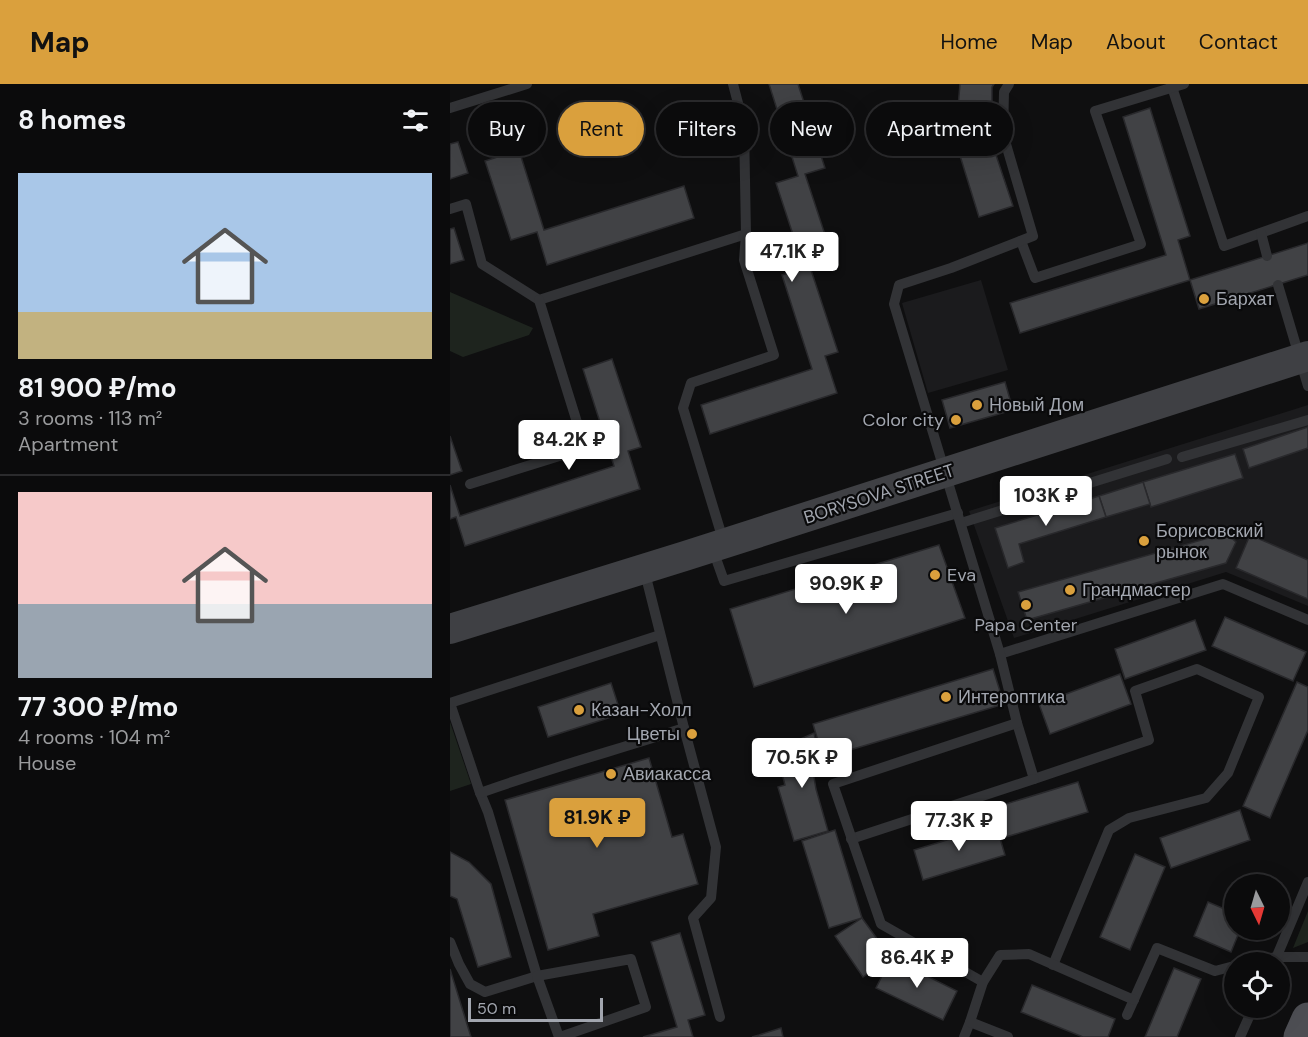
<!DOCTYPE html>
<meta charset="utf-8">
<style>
body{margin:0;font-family:"DM Sans",sans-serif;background:#141415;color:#f1f3f6;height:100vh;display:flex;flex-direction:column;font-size:22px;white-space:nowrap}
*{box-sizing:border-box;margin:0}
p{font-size:20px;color:#9a9b9d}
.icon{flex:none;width:33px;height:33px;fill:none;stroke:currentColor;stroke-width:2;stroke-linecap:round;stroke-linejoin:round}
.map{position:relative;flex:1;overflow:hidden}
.sheet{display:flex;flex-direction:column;background:#0b0b0c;width:450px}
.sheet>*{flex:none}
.top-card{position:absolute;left:18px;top:18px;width:570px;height:54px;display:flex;gap:12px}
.needle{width:39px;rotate:175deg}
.tools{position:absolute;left:774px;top:790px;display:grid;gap:12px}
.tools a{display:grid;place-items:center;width:66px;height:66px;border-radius:50%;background:#0b0b0c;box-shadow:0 6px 24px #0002,0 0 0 2px #2b2b2d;font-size:30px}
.scale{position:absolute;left:18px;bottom:15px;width:135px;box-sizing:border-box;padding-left:6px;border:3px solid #a2a6af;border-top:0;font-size:16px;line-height:21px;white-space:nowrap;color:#a2a6af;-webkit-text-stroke:4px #0a0a0b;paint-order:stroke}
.price{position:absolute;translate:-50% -51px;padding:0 14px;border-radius:6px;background:#fff;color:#222;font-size:20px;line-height:39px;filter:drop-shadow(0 2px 3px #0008)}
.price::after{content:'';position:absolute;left:50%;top:36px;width:18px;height:14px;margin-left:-9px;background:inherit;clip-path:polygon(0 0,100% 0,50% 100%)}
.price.active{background:#daa03d;color:#111}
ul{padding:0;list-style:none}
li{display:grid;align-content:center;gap:12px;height:318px;padding:0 18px}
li+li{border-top:2px solid #2b2b2d}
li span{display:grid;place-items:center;height:186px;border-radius:0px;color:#555}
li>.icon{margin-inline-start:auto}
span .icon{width:108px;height:108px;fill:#fffc;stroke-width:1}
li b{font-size:26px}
h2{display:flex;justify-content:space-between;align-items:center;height:72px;padding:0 18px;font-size:26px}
.tag{padding:0 21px;border-radius:27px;background:#0b0b0c;box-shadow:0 6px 24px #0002,0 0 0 2px #2b2b2d;font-size:21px;line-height:54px}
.tag.active{background:#daa03d;color:#111}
header{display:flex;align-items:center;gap:36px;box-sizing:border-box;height:84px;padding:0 30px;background:#daa03d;color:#111}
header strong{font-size:28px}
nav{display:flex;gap:33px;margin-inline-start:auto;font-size:21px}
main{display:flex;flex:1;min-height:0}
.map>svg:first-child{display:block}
.built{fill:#1b1b1d}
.green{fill:#1e241e}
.building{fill:#414245;stroke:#29292c;stroke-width:1.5}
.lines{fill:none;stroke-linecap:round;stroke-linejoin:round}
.lane{stroke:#323336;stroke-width:10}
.secondary{stroke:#3f4044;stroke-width:30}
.primary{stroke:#4d4e53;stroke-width:33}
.poi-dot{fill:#daa03d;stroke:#0a0a0b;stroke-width:2}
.labels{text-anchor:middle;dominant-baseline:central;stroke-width:4.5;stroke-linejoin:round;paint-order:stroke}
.poi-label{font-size:18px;fill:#a2a6af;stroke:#0a0a0b;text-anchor:start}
.street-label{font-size:18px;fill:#a2a6af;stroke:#0a0a0b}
</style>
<header>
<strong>Map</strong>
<nav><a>Home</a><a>Map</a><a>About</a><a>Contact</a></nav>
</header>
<main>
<section class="sheet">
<h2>8 homes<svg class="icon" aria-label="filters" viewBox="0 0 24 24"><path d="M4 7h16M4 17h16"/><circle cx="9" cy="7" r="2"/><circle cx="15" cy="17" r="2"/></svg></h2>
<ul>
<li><span style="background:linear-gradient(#a9c7e8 75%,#c2b280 0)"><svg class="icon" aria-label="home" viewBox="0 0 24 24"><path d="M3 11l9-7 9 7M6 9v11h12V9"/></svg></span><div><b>81 900 ₽/mo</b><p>3 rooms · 113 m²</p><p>Apartment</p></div></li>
<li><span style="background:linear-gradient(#f6c9c9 60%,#9aa5b1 0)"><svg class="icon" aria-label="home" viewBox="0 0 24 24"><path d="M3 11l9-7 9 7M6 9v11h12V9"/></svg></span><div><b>77 300 ₽/mo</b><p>4 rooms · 104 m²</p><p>House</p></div></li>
</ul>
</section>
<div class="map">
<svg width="858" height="953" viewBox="0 0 858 953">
<rect width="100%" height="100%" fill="#0f0f10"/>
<g class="built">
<polygon points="531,196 558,286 478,309 452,219"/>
<polygon points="858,321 858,522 776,488 564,554 519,427"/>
</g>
<g class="green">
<polygon points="0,208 83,244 79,251 13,273 0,267"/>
<polygon points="0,638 21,700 0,707"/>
<polygon points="858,827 858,858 843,864"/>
</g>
<g class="building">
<polygon points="319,0 348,0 375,84 355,90 383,175 360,183 388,268 375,272 387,309 260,350 251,321 362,285 332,191 354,184 326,99 348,92"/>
<polygon points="510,0 544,0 542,3 542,20 548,20 548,37 540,37 539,50 563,122 529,133 507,62 524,57 506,47"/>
<polygon points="700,24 740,152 728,156 740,196 570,249 560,219 716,171 673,33"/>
<polygon points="8,58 18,89 0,95 0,60"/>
<polygon points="69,66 94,146 234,102 244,134 97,181 87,148 61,156 35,77"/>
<polygon points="4,144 14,176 0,180 0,145"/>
<polygon points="858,159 858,191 749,225 740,196"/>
<polygon points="162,275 191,363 178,367 190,405 15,462 6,433 0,435 0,401 10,432 164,382 133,285"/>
<polygon points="555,298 563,326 500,344 492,316"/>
<polygon points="858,343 858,364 799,384 793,365"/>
<polygon points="0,352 12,387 0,391"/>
<polygon points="785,370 793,394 701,423 693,398"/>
<polygon points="693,398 700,420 656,433 649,412"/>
<polygon points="649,412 656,433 569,460 574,478 558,484 545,444"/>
<polygon points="776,449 786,458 776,479 577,536 568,508"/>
<polygon points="800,451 858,476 858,515 786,484"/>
<polygon points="489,461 515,534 304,603 280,525"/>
<polygon points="775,533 856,568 843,597 762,562"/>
<polygon points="745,536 756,566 675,595 665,565"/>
<polygon points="543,585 554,620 373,674 363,640"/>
<polygon points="670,590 681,620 600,650 589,620"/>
<polygon points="847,598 858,603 858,646 820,734 793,722"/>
<polygon points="161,599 171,630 98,653 88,623"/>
<polygon points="364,649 370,676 363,687 366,705 378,747 344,757 328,703 335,701 329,678 339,660"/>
<polygon points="199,674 222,753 233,750 248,800 143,830 149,852 98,866 55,716"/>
<polygon points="628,698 638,728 556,753 546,723"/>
<polygon points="790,726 800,756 721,784 710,754"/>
<polygon points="546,741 555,771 473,796 464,766"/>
<polygon points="385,746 412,834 379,844 352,757"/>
<polygon points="0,768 19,778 41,800 61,873 28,883 7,815 0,812"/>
<polygon points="685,770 715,783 680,866 650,853"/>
<polygon points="758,818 784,829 784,846 790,846 781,868 744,852"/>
<polygon points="412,834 441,874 413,893 385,852"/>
<polygon points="230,849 255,931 238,936 243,953 193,953 227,943 201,858"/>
<polygon points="441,874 507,907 493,936 426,904"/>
<polygon points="724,884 751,895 727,953 695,953"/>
<polygon points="0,885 21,953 0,953"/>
<polygon points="582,901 665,935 658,953 633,953 571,928"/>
<polygon points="331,944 333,953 302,953 309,951"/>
</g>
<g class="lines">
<g class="lane">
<polyline points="721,0 774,162 858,132"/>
<polyline points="0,24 77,0"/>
<polyline points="0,125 16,120 32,180 89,216 296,150 294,42 283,0"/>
<polyline points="811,149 817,172"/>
<polyline points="571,157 585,194 691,160 645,27 734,0"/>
<polyline points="828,201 858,302"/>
<polyline points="732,373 858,336"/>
<polyline points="20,400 135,364 89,216"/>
<polyline points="511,439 717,375"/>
<polyline points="274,459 233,324 241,299 324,271 294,176 296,150"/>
<polyline points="263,466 274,497 508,429"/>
<polyline points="194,485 234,644 266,763 261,814 243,834 270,933"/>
<polyline points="550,570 773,500 858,536"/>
<polyline points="0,619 29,706 38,728 87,892 35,908 20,900 9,880 0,858"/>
<polyline points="0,619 210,551"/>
<polyline points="567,639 584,695 699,656 685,607 747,585 809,613 778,689 756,714 679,734 659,746 603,881"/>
<path d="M30 709C97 685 166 666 234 644"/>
<polyline points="401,755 584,695"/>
<polyline points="799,879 826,873 858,873"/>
<polyline points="824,879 858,798"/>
<polyline points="533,898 431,840 383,700 567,639 550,570 444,220 449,201 501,184 583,152 553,50 554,8 559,0"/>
<polyline points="677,931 707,864 765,887 784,882"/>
<polyline points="109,953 87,892 181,875 196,923 110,953"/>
<polyline points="514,953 520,938"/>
<polyline points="558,953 520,938 533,898 550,871 579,870 684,916"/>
<polyline points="790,953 803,924"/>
</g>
<polyline class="secondary" points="0,545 235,472 858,272"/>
<polyline class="primary" points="850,953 858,935"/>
</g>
<g class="poi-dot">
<circle cx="754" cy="215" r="6"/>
<circle cx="527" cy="321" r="6"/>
<circle cx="506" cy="336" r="6"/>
<circle cx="694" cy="457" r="6"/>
<circle cx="485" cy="491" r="6"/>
<circle cx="620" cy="506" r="6"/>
<circle cx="576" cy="521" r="6"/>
<circle cx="496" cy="613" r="6"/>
<circle cx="129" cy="626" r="6"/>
<circle cx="242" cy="650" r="6"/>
<circle cx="161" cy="690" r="6"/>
</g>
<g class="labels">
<g class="poi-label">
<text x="766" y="215">Бархат</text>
<text x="539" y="321">Новый Дом</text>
<text x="494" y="336" text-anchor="end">Color city</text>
<text x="706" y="447">Борисовский<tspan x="706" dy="21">рынок</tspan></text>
<text x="497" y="491">Eva</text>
<text x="632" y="506">Грандмастер</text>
<text x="576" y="541" text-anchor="middle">Papa Center</text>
<text x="508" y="613">Интероптика</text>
<text x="141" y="626">Казан-Холл</text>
<text x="230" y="650" text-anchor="end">Цветы</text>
<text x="173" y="690">Авиакасса</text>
</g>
<g class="street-label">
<text transform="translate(429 410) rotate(-18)">BORYSOVA STREET</text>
</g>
</g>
</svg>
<div class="tools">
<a><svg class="needle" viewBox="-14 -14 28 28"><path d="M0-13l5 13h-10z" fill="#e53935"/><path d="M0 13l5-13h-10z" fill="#9a9b9d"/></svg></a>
<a><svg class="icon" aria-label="locate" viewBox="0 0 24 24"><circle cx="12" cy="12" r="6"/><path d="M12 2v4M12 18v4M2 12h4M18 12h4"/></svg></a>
</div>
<div class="scale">50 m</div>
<b class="price" style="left:342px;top:199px">47.1K ₽</b>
<b class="price" style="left:119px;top:387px">84.2K ₽</b>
<b class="price" style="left:596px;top:443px">103K ₽</b>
<b class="price" style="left:396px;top:531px">90.9K ₽</b>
<b class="price" style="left:352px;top:705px">70.5K ₽</b>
<b class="price active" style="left:147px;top:765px">81.9K ₽</b>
<b class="price" style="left:509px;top:768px">77.3K ₽</b>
<b class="price" style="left:467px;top:905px">86.4K ₽</b>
<div class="top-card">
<a class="tag">Buy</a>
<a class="tag active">Rent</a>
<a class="tag">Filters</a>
<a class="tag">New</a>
<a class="tag">Apartment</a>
</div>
</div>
</main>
